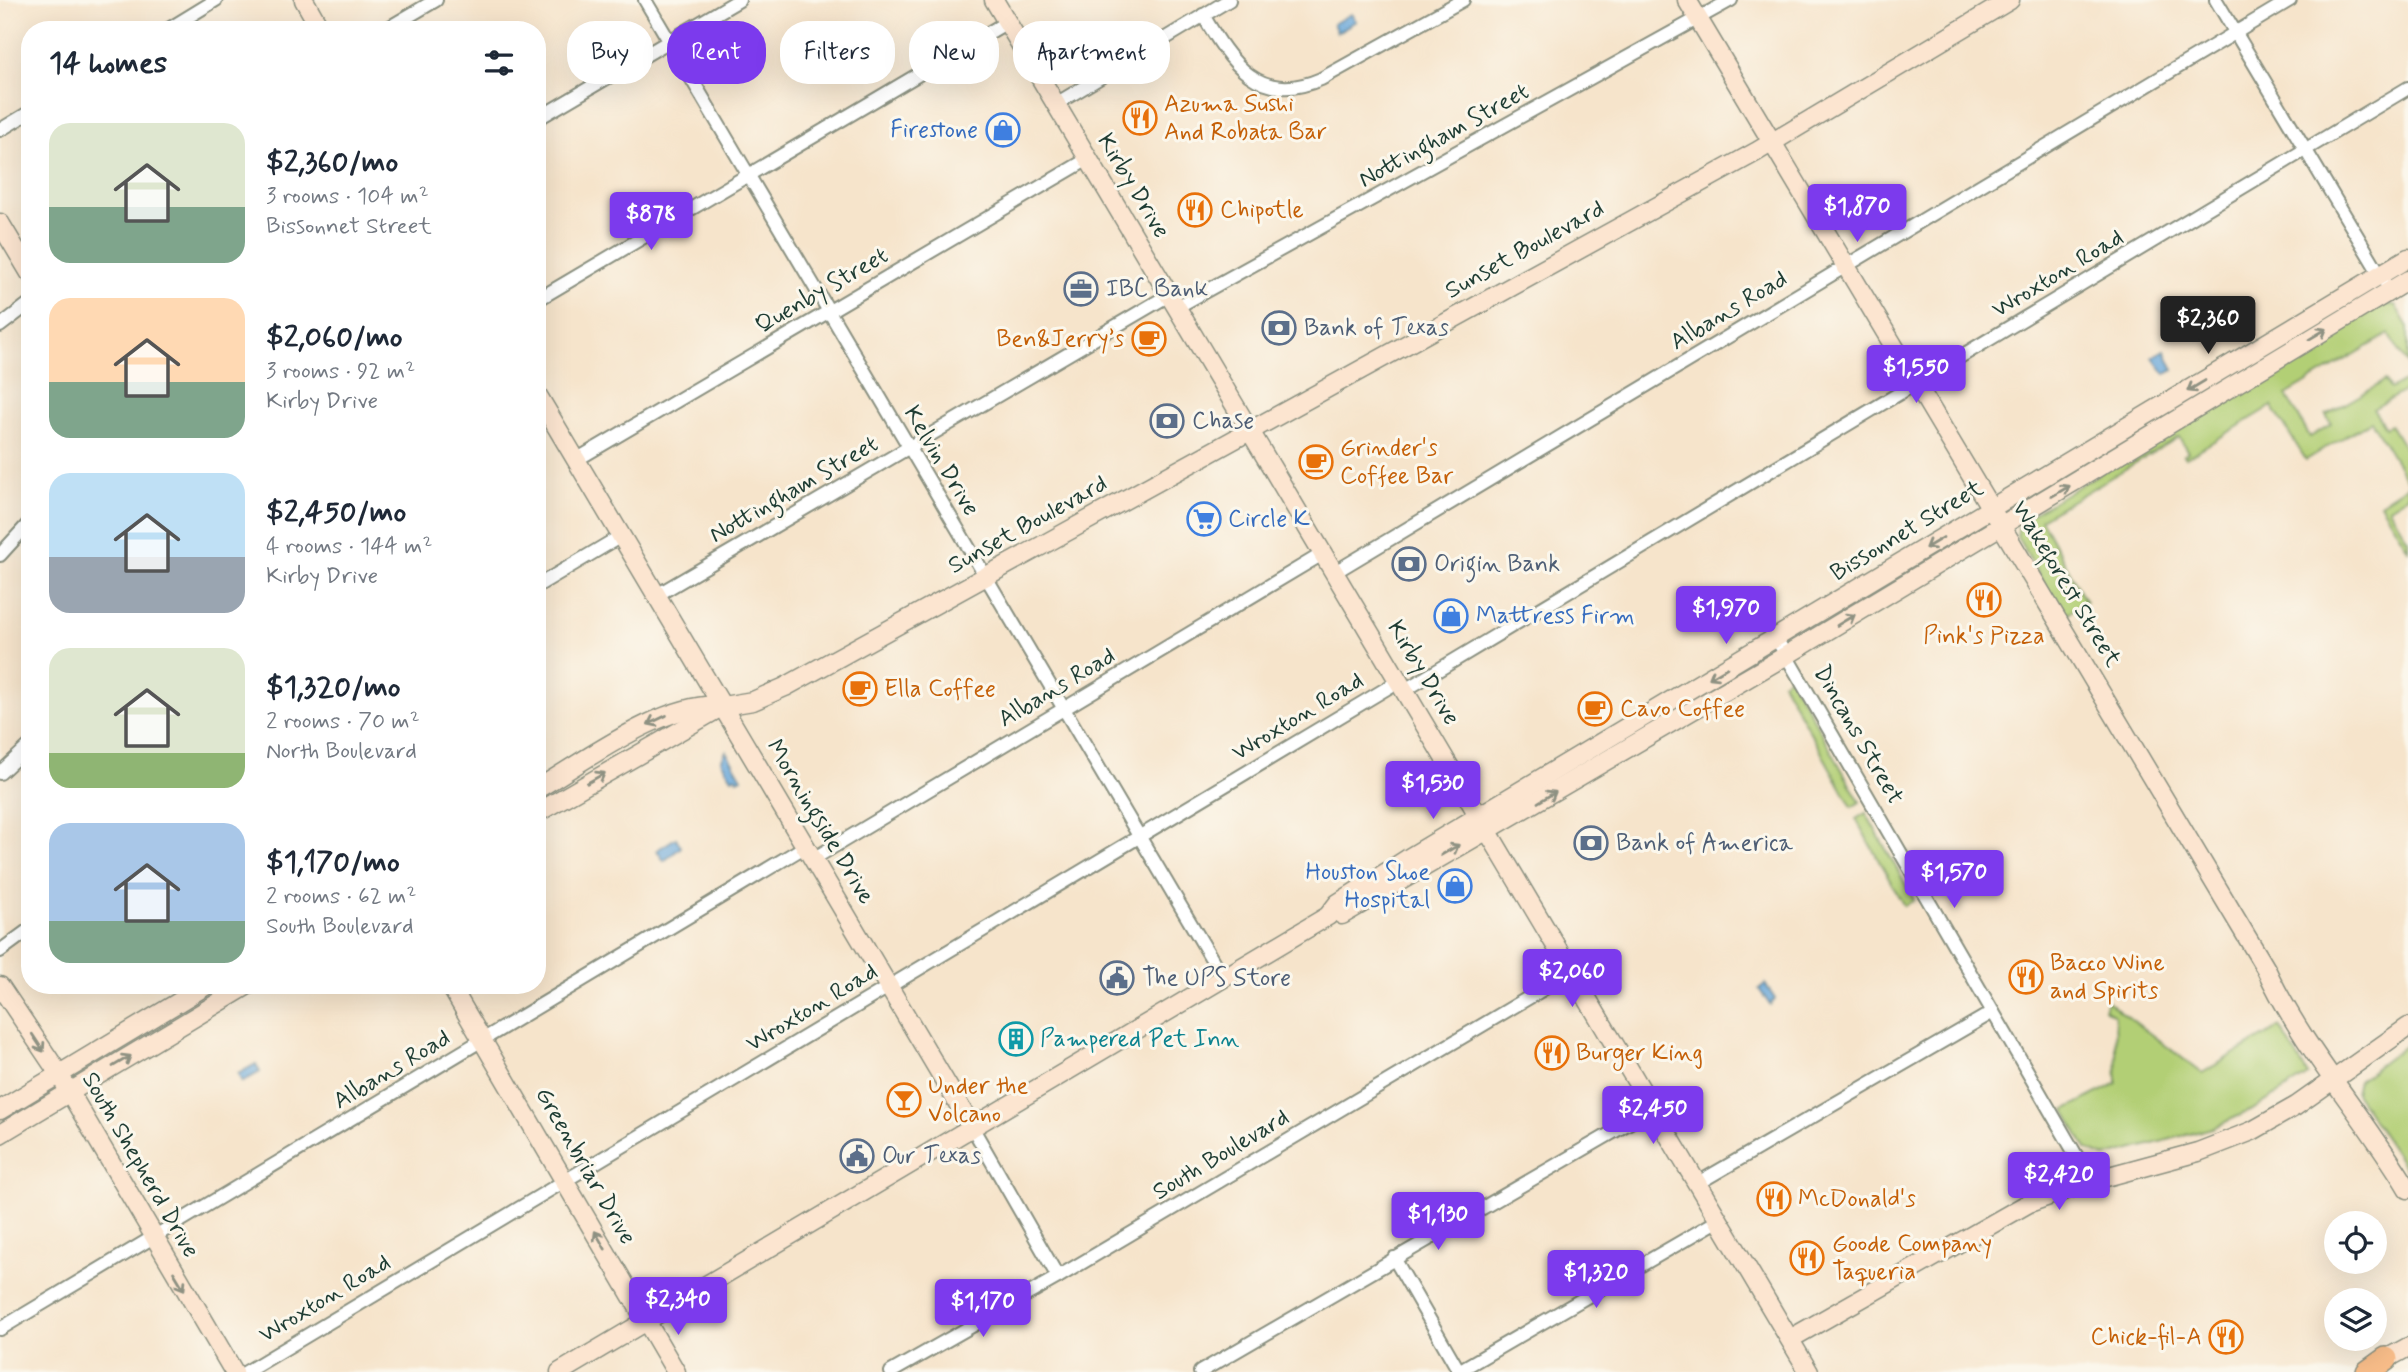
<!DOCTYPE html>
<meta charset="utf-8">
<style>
body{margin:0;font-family:Mynerve,sans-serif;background:#f2f2f3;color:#1f2937;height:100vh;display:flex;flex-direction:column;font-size:26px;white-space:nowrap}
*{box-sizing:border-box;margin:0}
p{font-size:23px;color:#747a83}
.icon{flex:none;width:38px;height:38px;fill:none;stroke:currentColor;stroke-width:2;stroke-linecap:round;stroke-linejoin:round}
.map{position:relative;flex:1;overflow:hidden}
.panel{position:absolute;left:21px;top:21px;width:525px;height:973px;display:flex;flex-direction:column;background:#fff;border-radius:28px;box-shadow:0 7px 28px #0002}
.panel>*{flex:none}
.top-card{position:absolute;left:567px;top:21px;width:665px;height:63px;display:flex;gap:14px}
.controls{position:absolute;left:2324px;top:1211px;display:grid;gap:14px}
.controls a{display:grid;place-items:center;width:63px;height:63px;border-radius:50%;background:#fff;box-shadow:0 7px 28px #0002;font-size:35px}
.price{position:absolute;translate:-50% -60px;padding:0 16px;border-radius:7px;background:#7c3aed;color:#fff;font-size:23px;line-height:46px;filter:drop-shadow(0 2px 4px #0008)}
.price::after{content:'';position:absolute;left:50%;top:42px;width:21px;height:16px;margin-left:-10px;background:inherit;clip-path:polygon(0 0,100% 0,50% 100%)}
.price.on{background:#222;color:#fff}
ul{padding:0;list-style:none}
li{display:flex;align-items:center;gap:21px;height:175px;padding:0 28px}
li span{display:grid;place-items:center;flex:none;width:196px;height:140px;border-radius:21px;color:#555}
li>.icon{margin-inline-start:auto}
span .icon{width:84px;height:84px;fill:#fffc;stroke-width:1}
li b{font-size:30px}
h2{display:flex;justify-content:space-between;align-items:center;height:84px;padding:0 28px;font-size:30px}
.tag{padding:0 24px;border-radius:28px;background:#fff;box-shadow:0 7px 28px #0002;font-size:24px;line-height:63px}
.tag.on{background:#7c3aed;color:#fff}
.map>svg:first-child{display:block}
.green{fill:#b2cf75;stroke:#688654;stroke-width:2}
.water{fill:#67a6d9;stroke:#437286;stroke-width:2}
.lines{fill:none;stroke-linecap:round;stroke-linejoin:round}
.street-casing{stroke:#8a9080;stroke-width:16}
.secondary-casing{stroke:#8a9080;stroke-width:21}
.highway-casing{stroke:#8a9080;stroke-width:26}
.street{stroke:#fff;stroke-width:12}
.secondary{stroke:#fce5d0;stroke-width:18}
.highway{stroke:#f8bd89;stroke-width:23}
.oneway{stroke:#8e9182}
.labels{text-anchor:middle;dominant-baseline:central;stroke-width:6;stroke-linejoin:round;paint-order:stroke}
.food-label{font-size:24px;fill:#c56008;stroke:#fbf7ec;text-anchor:start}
.shop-label{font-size:24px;fill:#366cbe;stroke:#fbf7ec;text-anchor:end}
.street-label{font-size:24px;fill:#1f3d34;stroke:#fbf7ec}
.service-label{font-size:24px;fill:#4e5e75;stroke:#fbf7ec;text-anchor:start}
.culture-label{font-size:24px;fill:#0d838f;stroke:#fbf7ec;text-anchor:start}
</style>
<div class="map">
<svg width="2408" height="1372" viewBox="0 0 2408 1372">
<rect width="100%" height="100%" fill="#fbf7ec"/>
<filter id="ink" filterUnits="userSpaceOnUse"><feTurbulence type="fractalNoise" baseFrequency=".0143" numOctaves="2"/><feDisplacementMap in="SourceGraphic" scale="14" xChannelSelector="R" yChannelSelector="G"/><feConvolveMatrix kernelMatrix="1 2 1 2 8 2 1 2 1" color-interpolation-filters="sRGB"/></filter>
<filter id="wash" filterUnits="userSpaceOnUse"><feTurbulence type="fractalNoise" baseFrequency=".00686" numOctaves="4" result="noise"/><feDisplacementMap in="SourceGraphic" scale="28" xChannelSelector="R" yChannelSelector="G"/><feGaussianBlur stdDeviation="1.57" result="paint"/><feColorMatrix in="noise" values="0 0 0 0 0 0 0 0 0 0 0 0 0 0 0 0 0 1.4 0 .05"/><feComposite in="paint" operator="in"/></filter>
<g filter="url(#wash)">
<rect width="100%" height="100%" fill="#f6e4cb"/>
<g class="green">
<polygon points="2372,291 2371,295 2059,483 2096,455"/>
<polygon points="2380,304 2395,305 2408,327 2408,365 2389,334 2286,395 2310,437 2331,424 2326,415 2385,381 2390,389 2408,379 2408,389 2373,409 2385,427 2390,424 2408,454 2404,459 2408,466 2408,482 2371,421 2306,460 2272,406 2186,458 2184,455 2188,452 2179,437 2041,519 2086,602 2063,616 2017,537 2019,522"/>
<polygon points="2408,485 2408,496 2389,508 2408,540 2408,549 2380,503"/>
<polygon points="1790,677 1860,802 1852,807 1782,682"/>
<polygon points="1866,813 1914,900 1904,906 1856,819"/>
<polygon points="2107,1001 2202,1073 2280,1027 2308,1075 2254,1109 2212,1128 2105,1157 2086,1149 2065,1110 2117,1083 2115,1015 2104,1009"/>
<polygon points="2408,1043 2408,1172 2355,1093 2358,1081"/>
</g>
<g class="water">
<polygon points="1351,14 1356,21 1337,32 1333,24"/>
<polygon points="2165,350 2174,370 2166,374 2153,357"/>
<polygon points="726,751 742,778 738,780 736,776 732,778 721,761"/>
<polygon points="676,838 681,847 664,861 657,850"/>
<polygon points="1765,984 1775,999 1770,1005 1759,989"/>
<polygon points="256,1064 260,1072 242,1082 238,1074"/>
</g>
</g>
<g filter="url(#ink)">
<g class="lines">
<defs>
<g id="street">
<polyline points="645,0 1223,978"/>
<polyline points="2216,0 2384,281"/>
<path d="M1203 15C1231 63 1259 106 1321 79L1463 0"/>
<polyline points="167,30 216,0"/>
<polyline points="385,30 436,0"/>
<polyline points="1056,104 1229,0"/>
<polyline points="537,119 739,0"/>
<polyline points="0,130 30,112"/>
<polyline points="537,300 1007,22"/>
<polyline points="1177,307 1731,0"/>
<polyline points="0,326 30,303"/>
<polyline points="576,460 1088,159"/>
<polyline points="0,555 30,522"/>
<polyline points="1335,572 2290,0"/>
<polyline points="537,586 621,536"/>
<polyline points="657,595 1169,295"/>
<polyline points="1776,638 2091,1181"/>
<polyline points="1405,690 2408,88"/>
<polyline points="0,773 30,745"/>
<polyline points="813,859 1324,553"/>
<polyline points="0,951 30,929"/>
<polyline points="972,1127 1058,1277"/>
<polyline points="1698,1183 1993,1012"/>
<polyline points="1394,1258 1459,1371"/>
<polyline points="0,1329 806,846"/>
<polyline points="246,1372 1399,681"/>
<polyline points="891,1372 1058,1277 1572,972"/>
<polyline points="1200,1372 1653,1109"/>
<polyline points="1457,1372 1719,1220"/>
</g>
<g id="secondary">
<polyline points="304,0 321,30"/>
<polyline points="994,0 1809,1372"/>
<path d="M1687 0 2266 969C2303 1049 2363 1114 2408 1189"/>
<polyline points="0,223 30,273"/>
<polyline points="537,394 972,1127"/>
<path d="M537 789C585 761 667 699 723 706"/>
<polyline points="537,813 723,706 753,701 785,687 1756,152 2010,0"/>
<polyline points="1342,915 1787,655 2408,280"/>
<polyline points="450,985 676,1372"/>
<polyline points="0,986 59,1074 234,1372"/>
<polyline points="0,1110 207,985"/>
<polyline points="0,1134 248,985"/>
<polyline points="1790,1339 2029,1203 2091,1181 2198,1152 2252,1131 2296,1106 2408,1027"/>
<polyline points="2375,1365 2408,1347"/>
<polyline points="560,1372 1328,916 1338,903 1407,859 2408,258"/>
</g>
<polyline id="highway" points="2368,1372 2386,1359"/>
</defs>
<use href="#street" class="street-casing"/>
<use href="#secondary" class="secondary-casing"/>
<use href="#highway" class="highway-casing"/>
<use href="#street" class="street"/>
<use href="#secondary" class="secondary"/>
<use href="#highway" class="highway"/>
</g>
<defs><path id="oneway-shaft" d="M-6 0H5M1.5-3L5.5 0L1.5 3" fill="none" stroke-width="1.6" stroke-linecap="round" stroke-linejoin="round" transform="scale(1.75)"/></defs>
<g class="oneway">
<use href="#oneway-shaft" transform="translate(2318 334) rotate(-31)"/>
<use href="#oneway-shaft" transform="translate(2196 386) rotate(149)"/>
<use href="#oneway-shaft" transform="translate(2061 491) rotate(-31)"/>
<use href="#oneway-shaft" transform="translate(1934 543) rotate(149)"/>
<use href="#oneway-shaft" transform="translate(1846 620) rotate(-31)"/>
<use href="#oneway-shaft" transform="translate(1718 673) rotate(149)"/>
<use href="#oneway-shaft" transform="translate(657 720) rotate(154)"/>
<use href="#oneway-shaft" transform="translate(596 778) rotate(-30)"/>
<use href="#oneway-shaft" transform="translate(1547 797) rotate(-31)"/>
<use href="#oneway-shaft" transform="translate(1450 850) rotate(-30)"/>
<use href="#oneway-shaft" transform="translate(38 1043) rotate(57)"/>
<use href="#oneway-shaft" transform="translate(122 1061) rotate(-31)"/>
<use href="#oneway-shaft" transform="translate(600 1240) rotate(-120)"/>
<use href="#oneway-shaft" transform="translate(179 1281) rotate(59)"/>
</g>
</g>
<defs>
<symbol id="restaurant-ring" viewBox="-11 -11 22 22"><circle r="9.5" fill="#fbf7ec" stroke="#e8710a" stroke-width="1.5"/><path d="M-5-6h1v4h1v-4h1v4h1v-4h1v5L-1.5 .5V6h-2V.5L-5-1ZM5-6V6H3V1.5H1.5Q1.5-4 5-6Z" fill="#e8710a"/></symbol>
<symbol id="shop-ring" viewBox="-11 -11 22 22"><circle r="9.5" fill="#fbf7ec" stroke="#3f7fe0" stroke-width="1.5"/><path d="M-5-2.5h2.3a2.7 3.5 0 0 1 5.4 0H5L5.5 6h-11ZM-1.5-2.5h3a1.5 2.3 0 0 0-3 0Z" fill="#3f7fe0"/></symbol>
<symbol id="office-ring" viewBox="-11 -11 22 22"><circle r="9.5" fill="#fbf7ec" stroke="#5c6f8a" stroke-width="1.5"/><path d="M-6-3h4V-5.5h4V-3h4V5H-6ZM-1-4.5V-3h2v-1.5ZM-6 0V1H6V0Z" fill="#5c6f8a"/></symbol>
<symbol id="bank-ring" viewBox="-11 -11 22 22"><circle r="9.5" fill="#fbf7ec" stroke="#5c6f8a" stroke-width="1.5"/><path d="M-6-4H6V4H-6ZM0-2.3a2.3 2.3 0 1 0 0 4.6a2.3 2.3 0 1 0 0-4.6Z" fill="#5c6f8a"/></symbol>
<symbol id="cafe-ring" viewBox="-11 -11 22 22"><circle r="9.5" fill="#fbf7ec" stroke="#e8710a" stroke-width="1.5"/><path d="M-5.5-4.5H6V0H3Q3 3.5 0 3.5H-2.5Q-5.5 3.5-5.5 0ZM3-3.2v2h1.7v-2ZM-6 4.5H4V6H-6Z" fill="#e8710a"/></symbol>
<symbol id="supermarket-ring" viewBox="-11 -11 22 22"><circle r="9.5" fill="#fbf7ec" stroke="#3f7fe0" stroke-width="1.5"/><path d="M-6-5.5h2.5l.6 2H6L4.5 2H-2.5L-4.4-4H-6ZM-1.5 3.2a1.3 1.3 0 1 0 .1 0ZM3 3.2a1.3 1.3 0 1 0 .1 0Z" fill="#3f7fe0"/></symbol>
<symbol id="civic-ring" viewBox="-11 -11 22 22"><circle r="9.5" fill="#fbf7ec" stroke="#5c6f8a" stroke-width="1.5"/><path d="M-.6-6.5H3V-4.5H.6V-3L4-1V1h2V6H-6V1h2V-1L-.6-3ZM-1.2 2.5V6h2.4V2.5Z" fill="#5c6f8a"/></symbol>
<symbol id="building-ring" viewBox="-11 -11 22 22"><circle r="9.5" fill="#fbf7ec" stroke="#0f9aa8" stroke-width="1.5"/><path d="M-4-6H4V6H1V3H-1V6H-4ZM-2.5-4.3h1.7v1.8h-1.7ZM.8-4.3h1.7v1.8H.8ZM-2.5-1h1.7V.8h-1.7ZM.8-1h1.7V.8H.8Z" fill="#0f9aa8"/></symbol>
<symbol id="bar-ring" viewBox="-11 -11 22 22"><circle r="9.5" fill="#fbf7ec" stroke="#e8710a" stroke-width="1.5"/><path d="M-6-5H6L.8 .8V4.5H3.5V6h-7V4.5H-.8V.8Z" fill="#e8710a"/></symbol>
</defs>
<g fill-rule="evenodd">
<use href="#restaurant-ring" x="1121" y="99" width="38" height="38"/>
<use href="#shop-ring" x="984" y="111" width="38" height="38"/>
<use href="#restaurant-ring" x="1176" y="191" width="38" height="38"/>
<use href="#office-ring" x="1062" y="270" width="38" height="38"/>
<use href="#bank-ring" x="1260" y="309" width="38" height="38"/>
<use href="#cafe-ring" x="1130" y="320" width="38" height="38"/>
<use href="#bank-ring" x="1148" y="402" width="38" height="38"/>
<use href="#cafe-ring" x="1297" y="443" width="38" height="38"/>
<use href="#supermarket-ring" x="1185" y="500" width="38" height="38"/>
<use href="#bank-ring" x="1390" y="545" width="38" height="38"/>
<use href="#restaurant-ring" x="1965" y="581" width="38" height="38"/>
<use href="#shop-ring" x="1432" y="597" width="38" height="38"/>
<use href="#cafe-ring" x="841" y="670" width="38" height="38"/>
<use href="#cafe-ring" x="1576" y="690" width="38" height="38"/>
<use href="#bank-ring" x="1572" y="824" width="38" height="38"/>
<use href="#shop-ring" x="1436" y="867" width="38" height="38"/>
<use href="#restaurant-ring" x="2007" y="958" width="38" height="38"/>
<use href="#civic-ring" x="1098" y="959" width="38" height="38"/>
<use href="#building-ring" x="997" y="1020" width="38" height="38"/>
<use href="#restaurant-ring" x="1533" y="1034" width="38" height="38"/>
<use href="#bar-ring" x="885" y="1081" width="38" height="38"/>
<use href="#civic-ring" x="838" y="1137" width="38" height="38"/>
<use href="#restaurant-ring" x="1755" y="1180" width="38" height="38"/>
<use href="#restaurant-ring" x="1788" y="1239" width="38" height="38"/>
<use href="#restaurant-ring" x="2207" y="1318" width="38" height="38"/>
</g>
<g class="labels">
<g class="food-label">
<text x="1164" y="104">Azuma Sushi<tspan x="1164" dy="28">And Robata Bar</tspan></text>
<text x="1220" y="210">Chipotle</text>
<text x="1124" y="339" text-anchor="end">Ben&amp;Jerry’s</text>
<text x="1340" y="448">Grinder's<tspan x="1340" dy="28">Coffee Bar</tspan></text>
<text x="1984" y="636" text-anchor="middle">Pink's Pizza</text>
<text x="884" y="689">Ella Coffee</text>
<text x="1620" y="709">Cavo Coffee</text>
<text x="2050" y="963">Bacco Wine<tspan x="2050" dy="28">and Spirits</tspan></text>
<text x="1576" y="1053">Burger King</text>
<text x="928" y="1086">Under the<tspan x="928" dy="28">Volcano</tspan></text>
<text x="1798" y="1199">McDonald's</text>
<text x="1832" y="1244">Goode Company<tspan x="1832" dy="28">Taqueria</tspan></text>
<text x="2202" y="1337" text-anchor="end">Chick-fil-A</text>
</g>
<g class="shop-label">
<text x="978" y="130">Firestone</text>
<text x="1228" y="519" text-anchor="start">Circle K</text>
<text x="1476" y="616" text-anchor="start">Mattress Firm</text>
<text x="1430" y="872">Houston Shoe<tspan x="1430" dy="28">Hospital</tspan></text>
</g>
<g class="street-label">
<text transform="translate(1444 136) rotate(-29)">Nottingham Street</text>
<text transform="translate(1133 186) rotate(59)">Kirby Drive</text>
<text transform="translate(1525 250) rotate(-29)">Sunset Boulevard</text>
<text transform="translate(2058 274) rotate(-31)">Wroxton Road</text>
<text transform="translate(822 291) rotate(-30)">Quenby Street</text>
<text transform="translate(1729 311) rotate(-31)">Albans Road</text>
<text transform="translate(941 461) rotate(59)">Kelvin Drive</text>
<text transform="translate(794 490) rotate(-30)">Nottingham Street</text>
<text transform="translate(1028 525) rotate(-29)">Sunset Boulevard</text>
<text transform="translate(1907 531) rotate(-31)">Bissonnet Street</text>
<text transform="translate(2066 584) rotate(59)">Wakeforest Street</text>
<text transform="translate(1423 673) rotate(59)">Kirby Drive</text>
<text transform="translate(1057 688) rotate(-31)">Albans Road</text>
<text transform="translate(1298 717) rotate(-31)">Wroxton Road</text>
<text transform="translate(1858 735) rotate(60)">Dincans Street</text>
<text transform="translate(820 822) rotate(59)">Morningside Drive</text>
<text transform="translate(812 1008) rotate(-31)">Wroxton Road</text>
<text transform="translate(392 1070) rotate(-31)">Albans Road</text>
<text transform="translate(1221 1155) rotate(-31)">South Boulevard</text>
<text transform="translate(140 1165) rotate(60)">South Shepherd Drive</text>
<text transform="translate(585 1166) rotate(60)">Greenbriar Drive</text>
<text transform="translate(325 1299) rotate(-31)">Wroxton Road</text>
</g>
<g class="service-label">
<text x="1106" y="289">IBC Bank</text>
<text x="1304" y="328">Bank of Texas</text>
<text x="1192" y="421">Chase</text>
<text x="1434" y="564">Origin Bank</text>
<text x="1616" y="843">Bank of America</text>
<text x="1142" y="978">The UPS Store</text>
<text x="882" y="1156">Our Texas</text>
</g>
<g class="culture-label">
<text x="1040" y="1039">Pampered Pet Inn</text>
</g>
</g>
</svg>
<div class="controls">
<a><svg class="icon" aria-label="locate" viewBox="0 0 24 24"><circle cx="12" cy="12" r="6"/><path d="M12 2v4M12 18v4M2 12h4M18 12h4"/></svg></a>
<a><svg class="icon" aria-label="layers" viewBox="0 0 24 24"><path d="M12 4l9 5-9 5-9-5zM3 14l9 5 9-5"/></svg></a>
</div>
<b class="price" style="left:1857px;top:244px">$1,870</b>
<b class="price" style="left:651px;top:252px">$878</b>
<b class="price on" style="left:2208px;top:356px">$2,360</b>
<b class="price" style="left:1916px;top:405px">$1,550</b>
<b class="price" style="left:1726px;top:646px">$1,970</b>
<b class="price" style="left:1433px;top:821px">$1,530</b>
<b class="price" style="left:1954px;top:910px">$1,570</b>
<b class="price" style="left:1572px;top:1009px">$2,060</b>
<b class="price" style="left:1653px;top:1146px">$2,450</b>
<b class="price" style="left:2059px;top:1212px">$2,420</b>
<b class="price" style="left:1438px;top:1252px">$1,130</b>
<b class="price" style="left:1596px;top:1310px">$1,320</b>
<b class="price" style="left:678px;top:1337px">$2,340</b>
<b class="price" style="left:983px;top:1339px">$1,170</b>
<div class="top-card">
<a class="tag">Buy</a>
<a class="tag on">Rent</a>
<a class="tag">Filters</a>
<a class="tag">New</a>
<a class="tag">Apartment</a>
</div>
<section class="panel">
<h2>14 homes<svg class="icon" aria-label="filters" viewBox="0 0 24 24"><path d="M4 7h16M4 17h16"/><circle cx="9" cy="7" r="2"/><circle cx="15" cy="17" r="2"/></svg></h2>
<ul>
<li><span style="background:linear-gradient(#dfe7d0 60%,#7fa58c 0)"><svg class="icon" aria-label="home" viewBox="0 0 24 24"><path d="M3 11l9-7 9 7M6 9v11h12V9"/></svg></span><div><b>$2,360/mo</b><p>3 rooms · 104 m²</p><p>Bissonnet Street</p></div></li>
<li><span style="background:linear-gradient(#ffd9b3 60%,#7fa58c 0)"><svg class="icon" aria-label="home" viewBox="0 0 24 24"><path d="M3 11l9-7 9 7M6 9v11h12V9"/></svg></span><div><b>$2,060/mo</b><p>3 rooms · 92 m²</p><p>Kirby Drive</p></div></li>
<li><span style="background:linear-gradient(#bfe0f5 60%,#9aa5b1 0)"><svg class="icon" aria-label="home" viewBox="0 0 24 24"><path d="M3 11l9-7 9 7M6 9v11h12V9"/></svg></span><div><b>$2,450/mo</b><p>4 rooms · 144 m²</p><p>Kirby Drive</p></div></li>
<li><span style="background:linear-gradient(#dfe7d0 75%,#8fb573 0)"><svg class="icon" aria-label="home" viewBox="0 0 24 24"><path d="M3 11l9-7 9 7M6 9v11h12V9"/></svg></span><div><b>$1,320/mo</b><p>2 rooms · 70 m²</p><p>North Boulevard</p></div></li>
<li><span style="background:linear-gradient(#a9c7e8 70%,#7fa58c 0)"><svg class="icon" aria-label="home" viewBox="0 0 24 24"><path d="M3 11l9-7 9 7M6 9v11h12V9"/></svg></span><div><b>$1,170/mo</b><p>2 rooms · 62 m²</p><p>South Boulevard</p></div></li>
</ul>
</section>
</div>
